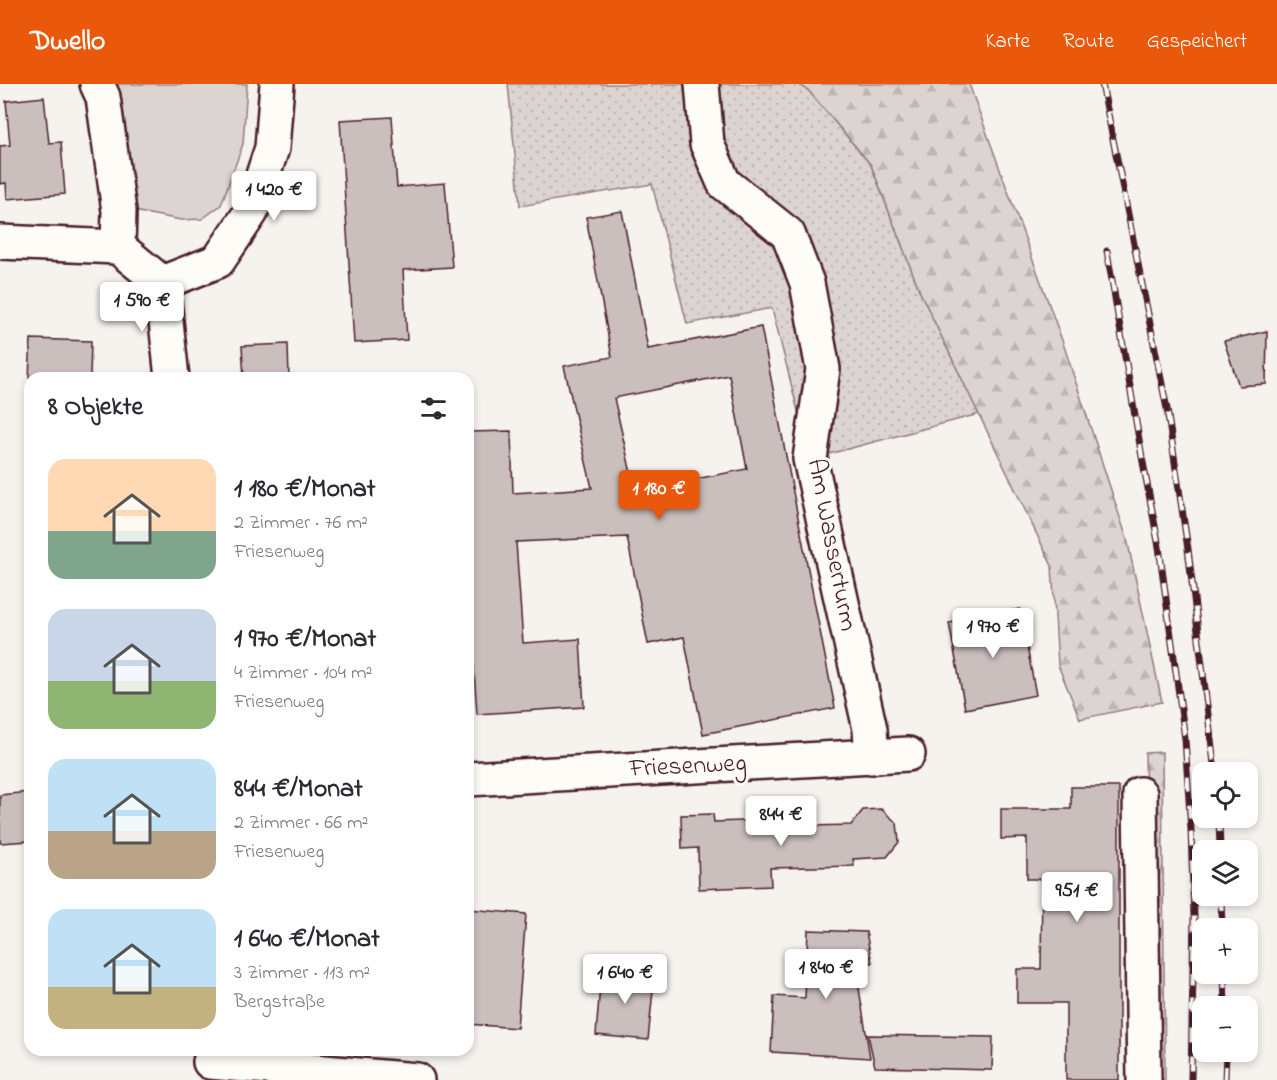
<!DOCTYPE html>
<html lang="de">
<meta charset="utf-8">
<style>
body{margin:0;font-family:"Indie Flower",sans-serif;background:#f7f7f7;color:#2b2b33;height:100vh;display:flex;flex-direction:column;font-size:22px;white-space:nowrap}
*{box-sizing:border-box;margin:0}
p{font-size:20px;color:#7c7c81}
.icon{flex:none;width:33px;height:33px;fill:none;stroke:currentColor;stroke-width:2;stroke-linecap:round;stroke-linejoin:round}
.map{position:relative;flex:1;overflow:hidden}
.panel{position:absolute;left:24px;top:288px;width:450px;height:684px;display:flex;flex-direction:column;background:#fff;border-radius:18px;box-shadow:0 3px 9px #0003}
.panel>*{flex:none}
.controls{position:absolute;left:1192px;top:678px;display:grid;gap:12px}
.controls a{display:grid;place-items:center;width:66px;height:66px;border-radius:12px;background:#fff;box-shadow:0 3px 9px #0003;font-size:30px}
.price{position:absolute;translate:-50% -51px;padding:0 14px;border-radius:6px;background:#fff;color:#222;font-size:20px;line-height:39px;filter:drop-shadow(0 2px 3px #0008)}
.price::after{content:'';position:absolute;left:50%;top:36px;width:18px;height:14px;margin-left:-9px;background:inherit;clip-path:polygon(0 0,100% 0,50% 100%)}
.price.on{background:#ea580c;color:#fff}
ul{padding:0;list-style:none}
li{display:flex;align-items:center;gap:18px;height:150px;padding:0 24px}
li span{display:grid;place-items:center;flex:none;width:168px;height:120px;border-radius:18px;color:#555}
li>.icon{margin-inline-start:auto}
span .icon{width:72px;height:72px;fill:#fffc;stroke-width:1}
li b{font-size:26px}
h2{display:flex;justify-content:space-between;align-items:center;height:72px;padding:0 24px;font-size:26px}
header{display:flex;align-items:center;gap:36px;box-sizing:border-box;height:84px;padding:0 30px;background:#ea580c;color:#fff}
header strong{font-size:28px}
nav{display:flex;gap:33px;margin-inline-start:auto;font-size:21px}
.map>svg:first-child{display:block}
.grass{fill:url(#grass-dots);stroke:#937a7e;stroke-width:1.5}
.forest{fill:url(#forest-firs);stroke:#937a7e;stroke-width:1.5}
.park{fill:#dcd4d2;stroke:#937a7e;stroke-width:1.5}
.building{fill:#cbbfbe;stroke:#4a1f2b;stroke-width:1.5;fill-rule:evenodd}
.lines{fill:none;stroke-linecap:round;stroke-linejoin:round}
.minor-casing{stroke:#4a1f2b;stroke-width:38}
.minor{stroke:#fdfcf7;stroke-width:33}
.rail-casing{stroke:#4a1f2b;stroke-width:7}
.rail{stroke:#fdfcf7;stroke-width:4.5;stroke-dasharray:14;stroke-linecap:butt}
.labels{text-anchor:middle;dominant-baseline:central;stroke-width:6;stroke-linejoin:round;paint-order:stroke}
.street-label{font-size:26px;fill:#4a1f2b;stroke:#fdfcf7}
</style>
<header>
<strong>Dwello</strong>
<nav><a>Karte</a><a>Route</a><a>Gespeichert</a></nav>
</header>
<div class="map">
<svg width="1277" height="996" viewBox="0 0 1277 996">
<defs>
<pattern id="grass-dots" width="8" height="8" patternUnits="userSpaceOnUse" patternTransform="scale(1.5)"><rect width="8" height="8" fill="#dcd4d2"/><path d="M2 2h.1M6 6h.1" fill="none" stroke="#beb6b4" stroke-width="1.8" stroke-linecap="round"/></pattern>
<pattern id="forest-firs" width="22" height="20" patternUnits="userSpaceOnUse" patternTransform="scale(1.5)"><rect width="22" height="20" fill="#dcd4d2"/><path d="M5 1l3.5 6h-7zM16 11l3.5 6h-7z" fill="#beb6b4"/></pattern>
</defs>
<rect width="100%" height="100%" fill="#f6f3ef"/>
<filter id="ink" filterUnits="userSpaceOnUse"><feTurbulence type="fractalNoise" baseFrequency=".0167" numOctaves="2"/><feDisplacementMap in="SourceGraphic" scale="12" xChannelSelector="R" yChannelSelector="G"/><feConvolveMatrix kernelMatrix="1 2 1 2 8 2 1 2 1" color-interpolation-filters="sRGB"/></filter>
<g filter="url(#ink)">
<polygon class="grass" points="508,0 798,0 808,6 871,81 920,208 979,330 810,375 772,224 687,240 652,100 520,122"/>
<g class="forest">
<polygon points="798,0 969,0 1063,259 1127,455 1162,618 1080,635 1058,581 1052,482 920,208 871,81 808,6"/>
<polygon points="1162,668 1165,996 1151,996 1145,669"/>
</g>
<polygon class="park" points="112,0 247,0 243,60 221,121 202,135 181,136 134,127"/>
<g class="building">
<polygon points="44,13 49,59 61,58 65,110 7,115 6,99 0,100 0,62 10,61 6,17"/>
<polygon points="392,33 397,103 445,99 452,183 403,186 407,256 354,259 340,36"/>
<path d="M622 127 648 265 761 243 835 624 703 650 684 553 648 560 627 453 516 458 523 559 580 555 584 623 477 630 468 496V348L511 347 513 409 592 404 564 282 612 273 586 133ZM729 291 747 385 635 407 614 314Z"/>
<polygon points="1267,247 1266,300 1239,302 1224,257"/>
<polygon points="31,255 91,257 90,294 29,294"/>
<polygon points="288,260 289,294 244,294 242,262"/>
<polygon points="1020,525 1036,611 965,625 949,539"/>
<polygon points="1071,703 1119,703 1119,996 1066,996 1066,919 1017,919 1017,885 1041,885 1042,795 1027,795 1027,754 1001,755 1001,725 1071,725"/>
<polygon points="29,708 30,757 0,759 0,711"/>
<polygon points="881,725 897,739 899,758 887,773 853,775 854,782 770,784 771,802 699,805 698,764 682,765 681,731 713,730 714,738 769,736 769,743 851,741 863,726"/>
<polygon points="468,825 526,830 517,944 468,940"/>
<polygon points="808,846 866,848 872,879 855,879 870,974 771,968 774,912 805,914"/>
<polygon points="607,885 651,889 649,905 653,906 648,956 596,951 600,901 605,901"/>
<polygon points="868,951 993,953 992,986 875,983"/>
</g>
<g class="lines">
<defs>
<g id="minor">
<polyline points="97,0 103,13 119,127 118,163"/>
<polyline points="702,0 707,60 724,99 788,150 807,199 823,285 810,375 870,645 872,673"/>
<polyline points="0,158 118,163 162,199"/>
<polyline points="162,199 218,177 251,128 272,64 277,0"/>
<polyline points="162,199 172,294"/>
<polyline points="468,695 908,670"/>
<polyline points="1140,710 1144,996"/>
<polyline points="210,978 417,996"/>
</g>
</defs>
<use href="#minor" class="minor-casing"/>
<use href="#minor" class="minor"/>
<defs>
<g id="rail">
<polyline points="1102,0 1167,325 1188,465 1215,688"/>
<polyline points="1107,167 1142,373 1159,463 1185,655 1191,746 1194,833 1191,996"/>
<polyline points="1219,734 1220,766"/>
<polyline points="1221,812 1222,844"/>
<polyline points="1224,890 1225,922"/>
<polyline points="1225,996 1226,968"/>
</g>
</defs>
<use href="#rail" class="rail-casing"/>
<use href="#rail" class="rail"/>
</g>
</g>
<g class="labels">
<g class="street-label">
<text transform="translate(831 461) rotate(79)">Am Wasserturm</text>
<text transform="translate(688 683) rotate(-3)">Friesenweg</text>
</g>
</g>
</svg>
<div class="controls">
<a><svg class="icon" aria-label="locate" viewBox="0 0 24 24"><circle cx="12" cy="12" r="6"/><path d="M12 2v4M12 18v4M2 12h4M18 12h4"/></svg></a>
<a><svg class="icon" aria-label="layers" viewBox="0 0 24 24"><path d="M12 4l9 5-9 5-9-5zM3 14l9 5 9-5"/></svg></a>
<a>+</a>
<a>−</a>
</div>
<b class="price" style="left:274px;top:138px">1 420 €</b>
<b class="price" style="left:142px;top:249px">1 590 €</b>
<b class="price on" style="left:659px;top:437px">1 180 €</b>
<b class="price" style="left:993px;top:575px">1 970 €</b>
<b class="price" style="left:781px;top:763px">844 €</b>
<b class="price" style="left:1077px;top:839px">951 €</b>
<b class="price" style="left:826px;top:916px">1 840 €</b>
<b class="price" style="left:625px;top:921px">1 640 €</b>
<section class="panel">
<h2>8 Objekte<svg class="icon" aria-label="filters" viewBox="0 0 24 24"><path d="M4 7h16M4 17h16"/><circle cx="9" cy="7" r="2"/><circle cx="15" cy="17" r="2"/></svg></h2>
<ul>
<li><span style="background:linear-gradient(#ffd9b3 60%,#7fa58c 0)"><svg class="icon" aria-label="home" viewBox="0 0 24 24"><path d="M3 11l9-7 9 7M6 9v11h12V9"/></svg></span><div><b>1 180 €/Monat</b><p>2 Zimmer · 76 m²</p><p>Friesenweg</p></div></li>
<li><span style="background:linear-gradient(#c9d6e8 60%,#8fb573 0)"><svg class="icon" aria-label="home" viewBox="0 0 24 24"><path d="M3 11l9-7 9 7M6 9v11h12V9"/></svg></span><div><b>1 970 €/Monat</b><p>4 Zimmer · 104 m²</p><p>Friesenweg</p></div></li>
<li><span style="background:linear-gradient(#bfe0f5 60%,#b9a48a 0)"><svg class="icon" aria-label="home" viewBox="0 0 24 24"><path d="M3 11l9-7 9 7M6 9v11h12V9"/></svg></span><div><b>844 €/Monat</b><p>2 Zimmer · 66 m²</p><p>Friesenweg</p></div></li>
<li><span style="background:linear-gradient(#bfe0f5 65%,#c2b280 0)"><svg class="icon" aria-label="home" viewBox="0 0 24 24"><path d="M3 11l9-7 9 7M6 9v11h12V9"/></svg></span><div><b>1 640 €/Monat</b><p>3 Zimmer · 113 m²</p><p>Bergstraße</p></div></li>
</ul>
</section>
</div>
